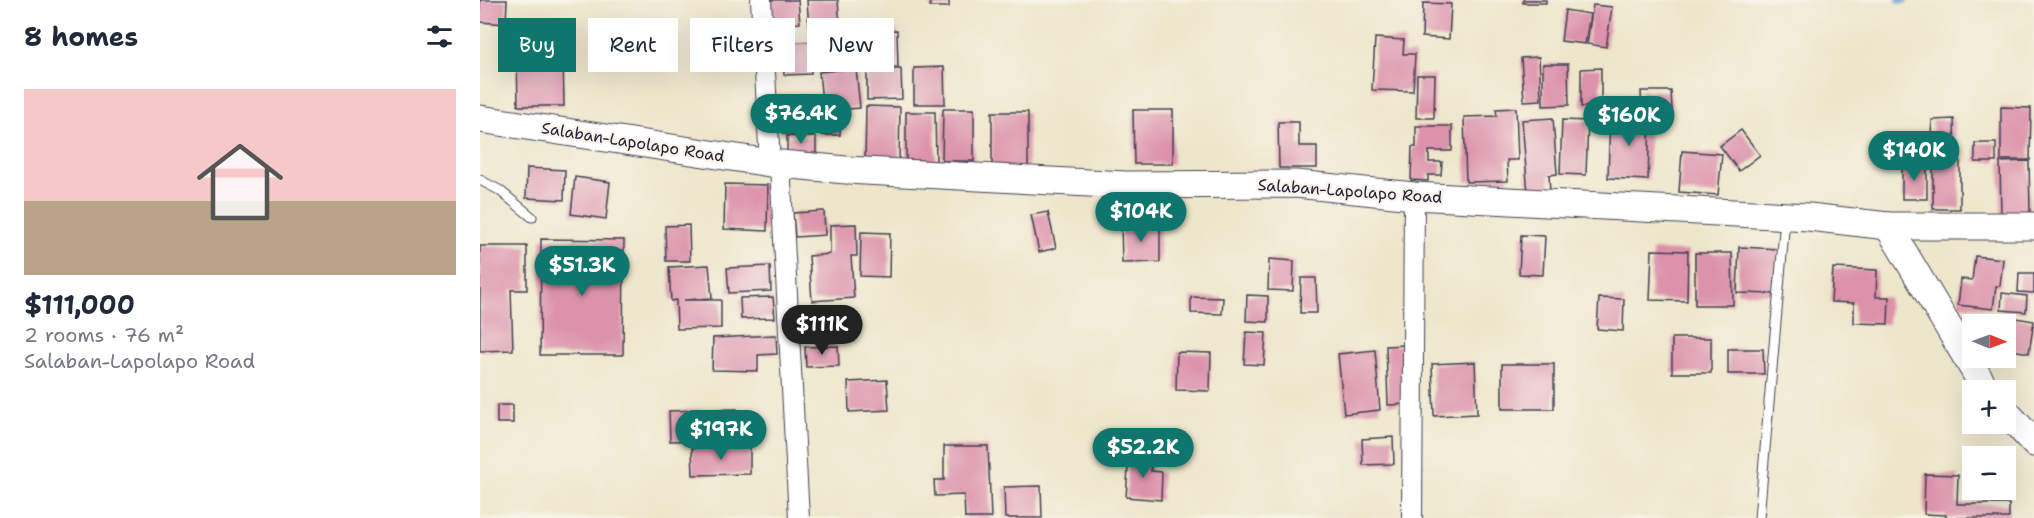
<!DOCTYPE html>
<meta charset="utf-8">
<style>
body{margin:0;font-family:"Shantell Sans",sans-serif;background:#f2f2f3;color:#1f2937;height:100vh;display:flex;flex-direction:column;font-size:22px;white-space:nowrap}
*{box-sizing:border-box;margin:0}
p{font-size:20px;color:#747a83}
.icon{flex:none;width:33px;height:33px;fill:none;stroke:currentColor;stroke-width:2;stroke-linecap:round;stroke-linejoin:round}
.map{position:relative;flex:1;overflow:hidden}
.sheet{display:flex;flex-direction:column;background:#fff;width:480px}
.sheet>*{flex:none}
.guide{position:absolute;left:18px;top:18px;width:570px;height:54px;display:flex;gap:12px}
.needle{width:39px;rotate:91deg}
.buttons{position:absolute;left:1482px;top:314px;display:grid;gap:12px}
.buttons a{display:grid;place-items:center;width:54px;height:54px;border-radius:0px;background:#fff;box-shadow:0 6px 24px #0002;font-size:30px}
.price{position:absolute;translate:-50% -51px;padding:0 14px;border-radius:21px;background:#0f766e;color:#fff;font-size:20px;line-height:39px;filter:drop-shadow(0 2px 3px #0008)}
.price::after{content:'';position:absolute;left:50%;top:36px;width:18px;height:14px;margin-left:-9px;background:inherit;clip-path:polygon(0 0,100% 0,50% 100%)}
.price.on{background:#222;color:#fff}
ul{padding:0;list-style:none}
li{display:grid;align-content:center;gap:12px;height:318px;padding:0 24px}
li+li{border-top:2px solid #e0e1e3}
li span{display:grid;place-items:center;height:186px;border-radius:0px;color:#555}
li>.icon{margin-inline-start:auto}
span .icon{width:108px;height:108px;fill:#fffc;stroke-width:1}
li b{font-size:26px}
h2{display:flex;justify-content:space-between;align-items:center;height:72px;padding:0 24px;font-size:26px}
.chip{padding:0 21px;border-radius:0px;background:#fff;box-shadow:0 6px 24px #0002;font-size:21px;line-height:54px}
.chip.on{background:#0f766e;color:#fff}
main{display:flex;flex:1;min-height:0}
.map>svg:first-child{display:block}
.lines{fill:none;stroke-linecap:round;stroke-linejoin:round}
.stream{stroke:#60a0d3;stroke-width:8}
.building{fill:#dc92aa}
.lane-casing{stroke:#413f51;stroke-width:11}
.street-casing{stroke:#413f51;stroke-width:22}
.secondary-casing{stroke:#413f51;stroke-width:29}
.lane{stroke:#fff;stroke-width:9}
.street{stroke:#fff;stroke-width:20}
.secondary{stroke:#fff;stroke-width:27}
.labels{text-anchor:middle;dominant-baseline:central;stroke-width:4.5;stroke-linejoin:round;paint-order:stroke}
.street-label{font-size:16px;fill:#22223b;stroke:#f7f3e8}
</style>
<main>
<section class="sheet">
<h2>8 homes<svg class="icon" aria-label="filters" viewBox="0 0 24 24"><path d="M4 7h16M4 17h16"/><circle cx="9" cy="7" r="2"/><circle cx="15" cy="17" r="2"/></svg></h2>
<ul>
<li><span style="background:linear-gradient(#f6c9c9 60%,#b9a48a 0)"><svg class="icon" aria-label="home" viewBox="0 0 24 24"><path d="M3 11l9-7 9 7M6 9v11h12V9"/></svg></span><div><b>$111,000</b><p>2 rooms · 76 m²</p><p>Salaban-Lapolapo Road</p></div></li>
</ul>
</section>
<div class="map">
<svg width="1554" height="518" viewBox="0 0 1554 518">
<rect width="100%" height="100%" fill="#f7f3e8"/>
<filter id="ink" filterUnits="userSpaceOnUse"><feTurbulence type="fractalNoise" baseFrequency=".0167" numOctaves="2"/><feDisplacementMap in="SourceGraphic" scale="12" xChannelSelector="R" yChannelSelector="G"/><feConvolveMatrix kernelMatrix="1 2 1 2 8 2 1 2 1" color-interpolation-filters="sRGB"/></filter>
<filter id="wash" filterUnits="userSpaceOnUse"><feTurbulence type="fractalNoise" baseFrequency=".008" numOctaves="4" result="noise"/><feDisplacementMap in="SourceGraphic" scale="24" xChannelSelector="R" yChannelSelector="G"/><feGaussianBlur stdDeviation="1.35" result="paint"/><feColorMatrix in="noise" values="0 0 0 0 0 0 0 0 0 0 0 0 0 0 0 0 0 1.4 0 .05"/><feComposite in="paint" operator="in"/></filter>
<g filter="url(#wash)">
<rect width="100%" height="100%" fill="#eee6cb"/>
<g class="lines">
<polyline class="stream" points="1420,0 1424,0"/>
</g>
<g id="blocks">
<g class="building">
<polygon points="0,0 27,0 26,24 0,22"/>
<polygon points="287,0 318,0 320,23 289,25"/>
<polygon points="327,0 358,0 360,27 329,29"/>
<rect x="450" y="0" width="19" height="7"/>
<rect x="1043" y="0" width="23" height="3"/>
<polygon points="943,3 971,4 969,39 942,37"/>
<polygon points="1113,5 1132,7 1126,47 1107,44"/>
<polygon points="1085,10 1110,14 1105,44 1081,41"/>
<polygon points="417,30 418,67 383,68 381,32"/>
<polygon points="895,38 924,40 923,54 935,54 933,91 892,90"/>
<polygon points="330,42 331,74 304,75 302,43"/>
<polygon points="37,55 83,55 84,106 38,106"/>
<polygon points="1059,57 1061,100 1044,101 1041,58"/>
<polygon points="1063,64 1088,64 1089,105 1063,106"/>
<polygon points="464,67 465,104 434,104 434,68"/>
<polygon points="376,68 380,108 343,111 339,72"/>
<polygon points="1121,68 1121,106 1101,107 1101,69"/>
<polygon points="387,69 421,69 422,99 387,100"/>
<polygon points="937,75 955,75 954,118 936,118"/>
<polygon points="1161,91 1191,91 1192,111 1162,112"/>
<polygon points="330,101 333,131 303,134 301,104"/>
<polygon points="386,106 420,107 419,164 385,163"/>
<polygon points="1521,107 1551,108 1550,160 1521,160"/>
<polygon points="1036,108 1038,160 1027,160 1028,181 986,182 984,117 1017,116 1016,109"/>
<polygon points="463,109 494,109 494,161 462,161"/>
<polygon points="653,110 693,110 693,164 654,164"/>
<polygon points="426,112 455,112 456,161 426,160"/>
<polygon points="512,112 548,112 548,168 512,167"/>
<polygon points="1130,115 1170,116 1168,180 1128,178"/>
<polygon points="1073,118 1077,174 1069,175 1070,192 1048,194 1042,120"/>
<polygon points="360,119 360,135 342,135 341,120"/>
<polygon points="1474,119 1475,152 1453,152 1452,120"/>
<polygon points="1082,120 1108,121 1106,175 1080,174"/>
<polygon points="798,122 819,122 819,146 837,146 837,168 799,168"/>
<polygon points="936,126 972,126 972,151 949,151 949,162 962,162 961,175 948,175 948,181 931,180 932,147 936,147"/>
<polygon points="1261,130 1280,155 1259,171 1240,146"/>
<polygon points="1430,135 1449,136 1449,154 1430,153"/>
<polygon points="307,136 336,137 336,154 307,154"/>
<rect x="1495" y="143" width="21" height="19"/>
<polygon points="1202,151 1242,154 1238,195 1199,192"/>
<rect x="1453" y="153" width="27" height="56"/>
<polygon points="1549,161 1550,214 1521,214 1520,162"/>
<rect x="1422" y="166" width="25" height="33"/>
<polygon points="47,168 85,170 84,200 46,198"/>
<polygon points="95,177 130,182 126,219 91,214"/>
<polygon points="245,184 288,185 287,231 244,229"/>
<polygon points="344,211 345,235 315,237 313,213"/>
<polygon points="568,212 576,248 559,252 551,215"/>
<polygon points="680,223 680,262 642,263 641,224"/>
<polygon points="376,224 377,256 371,256 374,298 332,301 329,256 350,254 350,225"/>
<polygon points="209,225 210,261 186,261 185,226"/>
<polygon points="381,232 410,233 409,277 380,276"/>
<polygon points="1041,235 1065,236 1063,275 1039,274"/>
<polygon points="61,239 144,240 143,355 60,355"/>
<polygon points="0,246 47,246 47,290 31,290 33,350 0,351"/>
<polygon points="1259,247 1299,249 1297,294 1257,293"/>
<polygon points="1172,250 1208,251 1207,301 1170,300"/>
<polygon points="1215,253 1252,253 1253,305 1215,305"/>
<polygon points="1495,256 1523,259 1520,286 1516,286 1513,309 1478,305 1481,279 1492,280"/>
<polygon points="789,259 814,261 813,291 788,290"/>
<polygon points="229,265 232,298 204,300 241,300 241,328 197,329 196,300 191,301 189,267"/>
<polygon points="290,266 291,291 249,293 247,268"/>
<polygon points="1353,268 1397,270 1396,297 1409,297 1408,324 1374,323 1374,303 1351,302"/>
<polygon points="1539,273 1554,273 1554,293 1538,292"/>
<polygon points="821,278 836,278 837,313 820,313"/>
<polygon points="1522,293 1547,296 1546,312 1521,310"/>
<polygon points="767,295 788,296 788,322 766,321"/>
<polygon points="293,297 295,318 261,319 260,298"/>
<polygon points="711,297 743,298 742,314 711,313"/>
<polygon points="1119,298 1144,299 1143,331 1117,329"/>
<polygon points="1514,314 1554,321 1549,353 1526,349 1526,324 1513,324"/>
<polygon points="373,317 375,341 350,343 348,319"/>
<polygon points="345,321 346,340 315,341 315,322"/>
<polygon points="766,332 786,333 784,365 764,364"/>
<polygon points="296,335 297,354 278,355 278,371 232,370 233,338"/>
<rect x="1192" y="338" width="39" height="35"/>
<polygon points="925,345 928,404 908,405 906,346"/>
<polygon points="358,346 359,366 326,367 325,347"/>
<polygon points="1248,349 1283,349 1284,374 1248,374"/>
<polygon points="895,350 900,410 864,414 858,354"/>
<polygon points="697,352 731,353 730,391 696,390"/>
<polygon points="995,362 997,414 954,416 952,364"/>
<rect x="1022" y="364" width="52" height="45"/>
<polygon points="407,380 409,410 369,412 368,382"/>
<rect x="17" y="405" width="16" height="18"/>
<polygon points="257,409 257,423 276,422 276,439 190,441 189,411"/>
<polygon points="913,437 914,464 883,465 882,439"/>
<polygon points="270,446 270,474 213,475 212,448"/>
<polygon points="464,446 508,446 511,518 485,518 484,495 455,496 454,480 464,480"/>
<polygon points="649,454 670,456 671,471 682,472 681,500 646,497"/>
<polygon points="1445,474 1478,475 1477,504 1529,504 1529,518 1466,518 1466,515 1444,514"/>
<polygon points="561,486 562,518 525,518 524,487"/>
</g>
</g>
</g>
<g filter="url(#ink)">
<use href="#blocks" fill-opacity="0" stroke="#413f51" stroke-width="1.5"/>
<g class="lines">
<defs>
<g id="lane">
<polyline points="0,180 19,190 52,217"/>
<polyline points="1279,518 1305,219"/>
</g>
<g id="street">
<polyline points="281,0 290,163"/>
<polyline points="300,165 319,518"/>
<polyline points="932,518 934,196"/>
</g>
<g id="secondary">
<polyline points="0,119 290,163 366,170 646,185 816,184 934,196 1329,217 1408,226 1506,390"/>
<polyline points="1408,226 1554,226"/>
<polyline points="1526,412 1554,443"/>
</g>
</defs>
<use href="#lane" class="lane-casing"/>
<use href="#street" class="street-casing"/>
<use href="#secondary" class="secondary-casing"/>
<use href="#lane" class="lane"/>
<use href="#street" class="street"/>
<use href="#secondary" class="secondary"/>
</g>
</g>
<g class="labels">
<g class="street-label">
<text transform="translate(153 142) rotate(9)">Salaban-Lapolapo Road</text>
<text transform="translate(870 191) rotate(4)">Salaban-Lapolapo Road</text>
</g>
</g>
</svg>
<div class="buttons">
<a><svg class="needle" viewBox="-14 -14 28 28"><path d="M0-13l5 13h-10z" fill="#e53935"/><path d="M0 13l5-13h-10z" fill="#747a83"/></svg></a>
<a>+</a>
<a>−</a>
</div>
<b class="price" style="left:321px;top:145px">$76.4K</b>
<b class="price" style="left:1149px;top:147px">$160K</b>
<b class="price" style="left:1434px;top:182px">$140K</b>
<b class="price" style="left:661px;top:243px">$104K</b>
<b class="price" style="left:102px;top:297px">$51.3K</b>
<b class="price on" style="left:342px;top:356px">$111K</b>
<b class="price" style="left:241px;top:461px">$197K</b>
<b class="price" style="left:663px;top:479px">$52.2K</b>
<div class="guide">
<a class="chip on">Buy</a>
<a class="chip">Rent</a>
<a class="chip">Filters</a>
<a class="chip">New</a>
</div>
</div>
</main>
